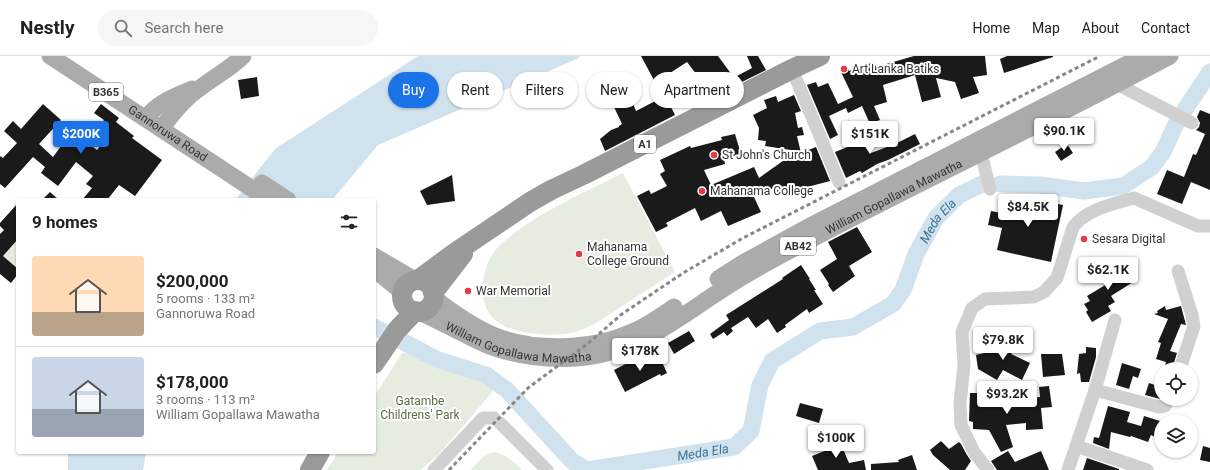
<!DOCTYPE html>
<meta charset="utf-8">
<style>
body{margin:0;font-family:Roboto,sans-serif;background:#f6f6f6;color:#202124;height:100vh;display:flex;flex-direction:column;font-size:15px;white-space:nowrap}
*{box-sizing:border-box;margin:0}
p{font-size:13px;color:#757577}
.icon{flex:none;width:22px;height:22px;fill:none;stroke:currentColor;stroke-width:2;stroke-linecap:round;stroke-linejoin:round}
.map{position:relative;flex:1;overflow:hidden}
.details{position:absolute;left:16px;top:142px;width:360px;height:256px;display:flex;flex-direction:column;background:#fff;border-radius:4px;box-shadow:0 1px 3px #0004}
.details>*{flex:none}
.hud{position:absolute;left:388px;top:16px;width:380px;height:36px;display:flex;gap:8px}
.tools{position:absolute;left:1154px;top:306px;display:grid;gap:8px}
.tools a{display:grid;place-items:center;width:44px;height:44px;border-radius:50%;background:#fff;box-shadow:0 1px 3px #0004;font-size:20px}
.price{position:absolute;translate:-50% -34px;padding:0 9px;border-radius:4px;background:#fff;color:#222;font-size:13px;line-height:26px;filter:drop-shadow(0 1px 2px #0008)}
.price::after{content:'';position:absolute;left:50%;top:24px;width:12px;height:9px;margin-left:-6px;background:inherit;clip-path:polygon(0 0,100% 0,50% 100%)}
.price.selected{background:#1a73e8;color:#fff}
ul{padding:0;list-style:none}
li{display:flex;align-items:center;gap:12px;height:100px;padding:0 16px}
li+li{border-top:1px solid #e0e0e0}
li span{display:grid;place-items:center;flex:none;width:112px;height:80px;border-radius:4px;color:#555}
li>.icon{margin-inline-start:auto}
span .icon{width:48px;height:48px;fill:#fffc;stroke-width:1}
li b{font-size:17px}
h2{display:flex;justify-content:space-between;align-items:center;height:48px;padding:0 16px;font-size:17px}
.chip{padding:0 14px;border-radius:18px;background:#fff;box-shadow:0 1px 3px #0004;font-size:14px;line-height:36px}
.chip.selected{background:#1a73e8;color:#fff}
header{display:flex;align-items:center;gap:24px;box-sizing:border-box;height:56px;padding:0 20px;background:#fff;border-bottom:1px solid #e0e0e0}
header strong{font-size:19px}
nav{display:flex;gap:22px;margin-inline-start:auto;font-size:14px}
.search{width:280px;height:36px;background:#f6f6f6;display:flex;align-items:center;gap:10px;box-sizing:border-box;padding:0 14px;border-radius:22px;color:#757577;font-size:15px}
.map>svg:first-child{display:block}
.green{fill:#e6ecdf}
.water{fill:#cfe2ee}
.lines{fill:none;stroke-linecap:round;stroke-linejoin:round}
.river{stroke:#cfe2ee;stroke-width:17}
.building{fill:#1a1a1a}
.minor{stroke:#d0d0d0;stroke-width:13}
.major{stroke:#ababab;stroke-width:17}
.highway{stroke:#9a9a9a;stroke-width:20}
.rail{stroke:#888;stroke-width:3;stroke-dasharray:4 3;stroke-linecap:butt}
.poi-dot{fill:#e63946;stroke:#fff;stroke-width:1.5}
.labels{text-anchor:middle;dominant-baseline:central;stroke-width:4;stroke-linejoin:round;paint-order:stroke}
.shield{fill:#fff;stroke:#707070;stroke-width:1}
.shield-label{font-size:11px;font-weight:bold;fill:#333}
.poi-label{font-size:12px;fill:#333;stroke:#fff;text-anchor:start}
.street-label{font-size:12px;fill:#333;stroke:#fff}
.park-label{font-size:12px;fill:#56703f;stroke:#fff}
.water-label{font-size:13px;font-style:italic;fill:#3f7597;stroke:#fff}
</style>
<header>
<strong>Nestly</strong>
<div class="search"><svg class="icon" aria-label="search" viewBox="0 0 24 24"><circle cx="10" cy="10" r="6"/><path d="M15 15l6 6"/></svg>Search here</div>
<nav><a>Home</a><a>Map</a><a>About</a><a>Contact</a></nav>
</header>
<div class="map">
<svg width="1210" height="414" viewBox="0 0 1210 414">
<rect width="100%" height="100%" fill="#fff"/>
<g class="green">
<path d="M623 117 675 216 596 267C588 271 580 275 571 277 560 279 548 279 537 278 510 275 482 267 483 233 483 220 486 207 494 196 501 187 512 179 521 172 553 150 589 134 623 117Z"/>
<polygon points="18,183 18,208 15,211 3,200"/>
<polygon points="409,296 490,327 493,335 439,398 421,414 327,414 338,396 374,396 374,341 402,297"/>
<path d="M496 396C507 400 514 406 522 414H471C479 405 483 398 496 396Z"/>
</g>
<g class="water">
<polygon points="418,0 580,0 579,2 378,89 332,144 235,144 275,93"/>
<polygon points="68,396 146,396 143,414 68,414"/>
</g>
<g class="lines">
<g class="river">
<polyline points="1184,55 1210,16"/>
<polyline points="1000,128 1040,129 1084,135 1123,130 1152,111 1163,96 1176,68"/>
<polyline points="374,271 384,276"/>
<path id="s1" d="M400 284 436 303 486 319 507 334 572 405 587 414 734 391 751 375 760 329 772 305 820 275 853 271 893 248 903 234 916 198 936 162 959 139 982 128H984"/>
</g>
</g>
<g class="building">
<polygon points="641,0 718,0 732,19 726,34 710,36 687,6 670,17 688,43 671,51 675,59 605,95 600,83 611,74 619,71 619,70 622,68 614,51 631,43 636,55 663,41"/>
<polygon points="747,0 758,0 766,14 738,28 735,21 752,12"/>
<polygon points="914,0 985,0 987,19 973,21 979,37 961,43 955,26 936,22 941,41 922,46 915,19 883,29 887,46 874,50 880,64 870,68 862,50 848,57 846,52 829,60 838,79 830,83 807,29 816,26 818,31 828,27 838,48 853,41 841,16 848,12 849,15 874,6 876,11"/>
<polygon points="1007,0 1053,0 1053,1 1004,17 1000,3"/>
<polygon points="257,21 259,40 241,43 238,24"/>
<polygon points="794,39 801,55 795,57 798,72 802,71 804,79 797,80 801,97 816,91 830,125 777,139 774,132 754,141 761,156 728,170 721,155 701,165 695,152 666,167 668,170 656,176 637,140 649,134 651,138 667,130 660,118 665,115 660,104 690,90 691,92 722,84 721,81 735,78 741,98 724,103 725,108 704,114 711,129 754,111 759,122 797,95 765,90 766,85 758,84 759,72 753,59 767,52 764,44 776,40 778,46"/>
<polygon points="43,48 61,64 39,88 53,101 72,75 97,94 107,81 97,73 104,64 94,57 101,48 119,62 116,66 134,80 132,82 162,104 135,140 119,129 107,144 82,144 92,132 86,128 93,120 76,106 58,130 41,117 45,111 33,101 5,132 0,128 0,100 3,102 17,87 4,75 13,65 21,73"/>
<polygon points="1200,54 1210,58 1210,134 1191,126 1182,148 1157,138 1167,114 1184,121 1193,98 1196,99 1205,78 1196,74 1199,71 1200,67 1197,61"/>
<polygon points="915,78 920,88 888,104 877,108 862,117 860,115 846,122 835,96 850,90 848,87 862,80 871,97 887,91 886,90 896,85 897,87"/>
<polygon points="1067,88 1073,97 1061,105 1055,96"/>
<polygon points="452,119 455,145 427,149 420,135"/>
<polygon points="50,136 59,144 42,144"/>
<polygon points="1010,139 1063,149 1051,206 997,194 1002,172 988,169 991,155 1006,158"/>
<polygon points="18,147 18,183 3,200 18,213 18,218 11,227 0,218 0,178 4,174 0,170 0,167"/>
<polygon points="857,171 872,196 849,210 855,220 833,236 828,229 829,228 820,214 837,203 828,186"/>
<polygon points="1120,204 1133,226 1111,240 1115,246 1108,250 1111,255 1092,266 1086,256 1088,254 1084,248 1090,245 1087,240 1112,225 1104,213 1110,209 1110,206 1113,205"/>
<polygon points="801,209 810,223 809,223 816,234 814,234 823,248 809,257 807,253 785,269 786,271 777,277 768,263 756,272 748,261 731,272 733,275 727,280 724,276 713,283 710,278 729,264 726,259 783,223 782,222"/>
<polygon points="1165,250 1166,254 1181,250 1186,269 1181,268 1170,295 1177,297 1172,313 1164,313 1166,306 1156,303 1161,287 1158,286 1168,263 1154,258 1158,257 1157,255"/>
<polygon points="689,275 695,285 674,298 668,287"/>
<polygon points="1004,279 1018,288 1011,298 1030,307 1022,324 1003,314 997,324 978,313 976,299 997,294"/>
<polygon points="1086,291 1096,292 1096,301 1089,326 1081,326 1080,317 1077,318 1079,298 1086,297"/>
<polygon points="658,297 667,317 661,320 660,318 625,336 614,314 639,301 641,306"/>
<polygon points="1041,298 1062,298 1065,319 1043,321"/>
<polygon points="1122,307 1141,313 1138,322 1133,320 1129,333 1116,329"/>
<polygon points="1149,327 1161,331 1161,341 1160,343 1145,339"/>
<polygon points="1049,330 1052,351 1041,352 1043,373 1026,374 1026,367 1006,369 1013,391 1001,396 989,374 973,373 973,366 969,365 970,337 984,337 984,342 1003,344 1003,352 1020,350 1019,343 1040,341 1039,331"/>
<polygon points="800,347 823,353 819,367 796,360"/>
<polygon points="1108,350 1130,356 1127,366 1141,370 1144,360 1160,365 1155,381 1151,379 1148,386 1131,380 1130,381 1111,376 1109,393 1093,387 1094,381 1099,382"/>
<polygon points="838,381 849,407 864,404 866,414 818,414 812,400 827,394 824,387"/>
<polygon points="941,385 949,393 959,386 961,388 967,399 971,405 965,414 950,414 933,399 930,394"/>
<polygon points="1203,390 1210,392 1210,406 1200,404"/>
<polygon points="1008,395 1015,406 1041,395 1049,414 997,414 991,405"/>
<polygon points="912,399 917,414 871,414 871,408 899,406 898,404"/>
<polygon points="1087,402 1119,413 1119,414 1083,414"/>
</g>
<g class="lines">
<g class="minor">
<polyline points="792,13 839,126"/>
<polyline points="1117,28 1192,67"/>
<polyline points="981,97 990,133"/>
<polyline points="1178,215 1192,259 1194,270 1180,313"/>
<polyline points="1095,334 1159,351 1165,350 1169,343"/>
<polyline points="500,367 547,414"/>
<polyline points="1076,390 1147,414"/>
<polyline points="434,414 483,362 494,362"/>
<path d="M988 414 974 396 961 369 960 347 964 309 962 276 972 252 985 243 1034 241 1044 236 1057 222 1073 171C1087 153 1113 148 1134 142L1198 170H1210"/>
<polyline points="1068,414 1095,334 1115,264"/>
</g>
<g class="major">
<path id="s2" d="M50 0 269 144"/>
<path d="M146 62C158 46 174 41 192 33"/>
<path d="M161 73C172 58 185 42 200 32 214 21 230 13 243 0"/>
<polyline points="262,127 288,144"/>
<polyline points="374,200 415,224"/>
<polyline points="374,213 402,236"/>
<polyline points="718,223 743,207 812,169 1143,0"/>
<path d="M434 242C452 256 471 270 493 279 533 296 593 294 632 276 647 270 661 260 674 251"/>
<path id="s3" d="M419 256C442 266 464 279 487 289 518 301 552 305 586 301 641 294 678 262 723 233 749 216 777 201 804 187 925 123 1049 65 1170 0"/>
</g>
<g class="highway">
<polyline points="418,224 453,198 530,146 551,134 583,119 792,13 820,0"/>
<circle cx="418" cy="240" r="16"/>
<polyline points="433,237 463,198"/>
<polyline points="374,308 397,274 415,255"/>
<polyline points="310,414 320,396"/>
</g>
<polyline class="rail" points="449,414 528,332 586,289 622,258 683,217 743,182 1100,0"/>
</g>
<g class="poi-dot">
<circle cx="844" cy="13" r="4"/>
<circle cx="714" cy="99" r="4"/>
<circle cx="702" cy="135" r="4"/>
<circle cx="1084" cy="183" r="4"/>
<circle cx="579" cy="198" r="4"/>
<circle cx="468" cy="235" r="4"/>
</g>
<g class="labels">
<g class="shield">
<rect x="89" y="27" width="34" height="18" rx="3"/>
<rect x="634" y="79" width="22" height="18" rx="3"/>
<rect x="780" y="181" width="36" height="18" rx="3"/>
</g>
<g class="shield-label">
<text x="106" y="36">B365</text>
<text x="645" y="88">A1</text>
<text x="798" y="190">AB42</text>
</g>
<g class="poi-label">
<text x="852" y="13">Art Lanka Batiks</text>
<text x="722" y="99">St John's Church</text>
<text x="710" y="135">Mahanama College</text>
<text x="1092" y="183">Sesara Digital</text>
<text x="587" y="191">Mahanama<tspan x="587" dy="14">College Ground</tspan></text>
<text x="476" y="235">War Memorial</text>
</g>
<g class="street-label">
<text stroke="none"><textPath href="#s2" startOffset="141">Gannoruwa Road</textPath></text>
<text stroke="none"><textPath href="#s3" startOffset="525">William Gopallawa Mawatha</textPath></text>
<text stroke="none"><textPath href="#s3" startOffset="106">William Gopallawa Mawatha</textPath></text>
</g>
<g class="park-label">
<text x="420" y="345">Gatambe<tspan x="420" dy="14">Childrens' Park</tspan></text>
</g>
<g class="water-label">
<text stroke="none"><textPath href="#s1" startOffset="710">Meda Ela</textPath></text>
<text stroke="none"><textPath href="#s1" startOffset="350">Meda Ela</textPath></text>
</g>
</g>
</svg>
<div class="tools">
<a><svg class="icon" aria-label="locate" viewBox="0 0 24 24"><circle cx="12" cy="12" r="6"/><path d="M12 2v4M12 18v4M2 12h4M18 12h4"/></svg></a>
<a><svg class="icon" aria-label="layers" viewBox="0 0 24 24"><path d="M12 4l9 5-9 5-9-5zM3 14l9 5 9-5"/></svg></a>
</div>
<b class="price" style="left:1064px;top:96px">$90.1K</b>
<b class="price selected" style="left:81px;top:99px">$200K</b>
<b class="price" style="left:870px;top:99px">$151K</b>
<b class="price" style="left:1028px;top:172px">$84.5K</b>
<b class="price" style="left:1108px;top:235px">$62.1K</b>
<b class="price" style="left:1003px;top:305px">$79.8K</b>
<b class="price" style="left:640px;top:316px">$178K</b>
<b class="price" style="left:1007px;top:359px">$93.2K</b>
<b class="price" style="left:836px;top:403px">$100K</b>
<div class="hud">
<a class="chip selected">Buy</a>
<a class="chip">Rent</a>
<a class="chip">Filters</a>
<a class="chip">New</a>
<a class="chip">Apartment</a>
</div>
<section class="details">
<h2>9 homes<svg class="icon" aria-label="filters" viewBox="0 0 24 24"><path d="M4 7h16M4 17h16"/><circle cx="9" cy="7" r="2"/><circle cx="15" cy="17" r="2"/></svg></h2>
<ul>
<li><span style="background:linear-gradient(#ffd9b3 70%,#b9a48a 0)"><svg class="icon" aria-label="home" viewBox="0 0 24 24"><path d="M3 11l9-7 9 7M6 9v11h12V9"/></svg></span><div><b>$200,000</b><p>5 rooms · 133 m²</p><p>Gannoruwa Road</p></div></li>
<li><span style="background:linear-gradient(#c9d6e8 65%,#9aa5b1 0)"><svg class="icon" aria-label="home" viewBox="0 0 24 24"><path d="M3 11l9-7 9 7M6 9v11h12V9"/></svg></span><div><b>$178,000</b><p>3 rooms · 113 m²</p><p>William Gopallawa Mawatha</p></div></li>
</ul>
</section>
</div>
